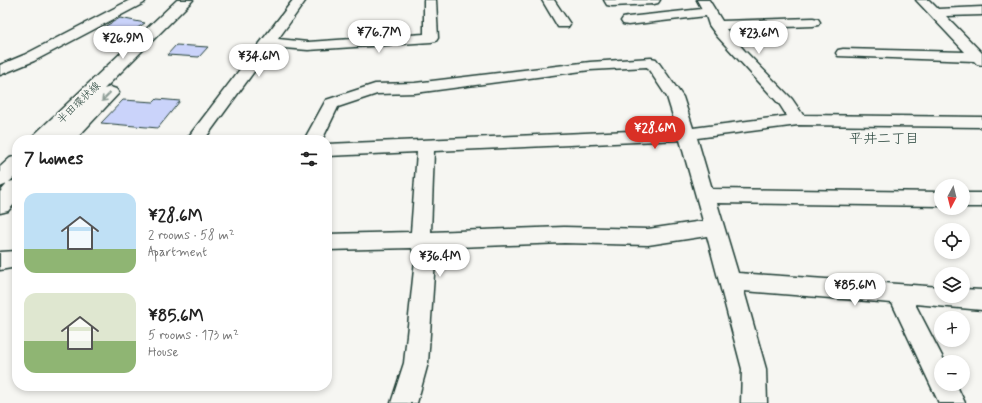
<!DOCTYPE html>
<meta charset="utf-8">
<style>
body{margin:0;font-family:Mynerve,"Klee One",sans-serif;background:#f6f6f6;color:#222;height:100vh;display:flex;flex-direction:column;font-size:15px;white-space:nowrap}
*{box-sizing:border-box;margin:0}
p{font-size:13px;color:#767676}
.icon{flex:none;width:22px;height:22px;fill:none;stroke:currentColor;stroke-width:2;stroke-linecap:round;stroke-linejoin:round}
.map{position:relative;flex:1;overflow:hidden}
.drawer{position:absolute;left:12px;top:135px;width:320px;height:256px;display:flex;flex-direction:column;background:#fff;border-radius:16px;box-shadow:0 2px 6px #0003}
.drawer>*{flex:none}
.needle{width:26px;rotate:187deg}
.buttons{position:absolute;left:934px;top:179px;display:grid;gap:8px}
.buttons a{display:grid;place-items:center;width:36px;height:36px;border-radius:50%;background:#fff;box-shadow:0 2px 6px #0003;font-size:20px}
.price{position:absolute;translate:-50% -34px;padding:0 9px;border-radius:14px;background:#fff;color:#222;font-size:13px;line-height:26px;filter:drop-shadow(0 1px 2px #0008)}
.price::after{content:'';position:absolute;left:50%;top:24px;width:12px;height:9px;margin-left:-6px;background:inherit;clip-path:polygon(0 0,100% 0,50% 100%)}
.price.current{background:#d93025;color:#fff}
ul{padding:0;list-style:none}
li{display:flex;align-items:center;gap:12px;height:100px;padding:0 12px}
li span{display:grid;place-items:center;flex:none;width:112px;height:80px;border-radius:12px;color:#555}
li>.icon{margin-inline-start:auto}
span .icon{width:48px;height:48px;fill:#fffc;stroke-width:1}
li b{font-size:17px}
h2{display:flex;justify-content:space-between;align-items:center;height:48px;padding:0 12px;font-size:17px}
.map>svg:first-child{display:block}
.building{fill:#cad3fa;stroke:#1f3d34}
.lines{fill:none;stroke-linecap:round;stroke-linejoin:round}
.minor-casing{stroke:#1f3d34;stroke-width:3}
.secondary-casing{stroke:#1f3d34;stroke-width:3}
.minor{fill:#f6f6f2;fill-rule:evenodd}
.secondary{fill:#f6f6f2;fill-rule:evenodd}
.oneway{stroke:#8a9a93}
.labels{text-anchor:middle;dominant-baseline:central;stroke-width:4;stroke-linejoin:round;paint-order:stroke}
.far-street-label{font-size:11px;fill:#1f3d34;stroke:#f6f6f2}
.neighbourhood-label{font-size:14px;fill:#1f3d34;stroke:#f6f6f2}
</style>
<div class="map">
<svg width="982" height="403" viewBox="0 0 982 403">
<rect width="100%" height="100%" fill="#f6f6f2"/>
<filter id="ink" filterUnits="userSpaceOnUse"><feTurbulence type="fractalNoise" baseFrequency=".025" numOctaves="2"/><feDisplacementMap in="SourceGraphic" scale="8" xChannelSelector="R" yChannelSelector="G"/><feConvolveMatrix kernelMatrix="1 2 1 2 8 2 1 2 1" color-interpolation-filters="sRGB"/></filter>
<g filter="url(#ink)">
<g class="building">
<polygon points="120,18 145,23 130,33 104,27"/>
<polygon points="176,45 208,47 199,57 167,55"/>
<polygon points="157,99 180,101 158,128 101,123 123,100 154,102"/>
</g>
<g class="lines">
<defs>
<g id="minor">
<polygon points="130,0 146,0 144,3 34,61 0,75 0,65 24,55"/>
<polygon points="293,0 306,0 278,39 308,42 424,34 424,0 436,0 438,38 436,41 431,42 308,50 272,47 204,140 186,140"/>
<polygon points="542,0 554,0 570,24 568,27 558,27"/>
<polygon points="604,0 660,0 658,3 654,4 612,6 607,5"/>
<path d="M697 0H709L722 21 813 18 818 19 820 22 818 25 813 26 726 29 744 50 792 99 803 115 982 117V127L798 125 697 138 712 189 941 192V206L717 203 738 273 941 287V296H963V289L982 290V310L915 304 945 362H941V384H956L965 403H939L892 303 744 291 766 369 767 403H741L742 369 707 236 648 245 564 243 433 248 435 260 428 363 417 403H391L404 363 415 260 412 248 327 250V234L411 232 417 152 327 156V144L677 129 667 97 647 67 590 70 415 93 377 94 338 107 322 140H304L326 100 375 84 415 83 590 62 651 58 656 59 683 97 693 128 787 116 780 105 717 36 709 25 706 16 628 25 623 24 621 21 623 18 628 17 702 9ZM680 140 703 221 648 229 564 227 431 232 434 151Z"/>
<polygon points="916,0 929,0 938,9 982,7 982,15 946,16 982,53 982,65 977,64 974,61 838,56 836,53 838,50 843,49 965,52"/>
<rect x="963" y="193" width="19" height="14"/>
<polygon points="17,251 17,267 0,270 0,252"/>
</g>
<g id="secondary">
<polygon points="177,0 193,0 104,89 110,87 116,89 119,93 75,140 54,140 56,136 53,140 31,140 34,135"/>
<polygon points="17,156 17,175 9,182 17,180 17,201 8,211 0,213 0,192 7,184 0,187 0,167 10,158"/>
</g>
</defs>
<use href="#minor" class="minor-casing"/>
<use href="#secondary" class="secondary-casing"/>
<use href="#minor" class="minor"/>
<use href="#secondary" class="secondary"/>
</g>
<defs><path id="oneway-shaft" d="M-6 0H5M1.5-3L5.5 0L1.5 3" fill="none" stroke-width="1.6" stroke-linecap="round" stroke-linejoin="round"/></defs>
<use class="oneway" href="#oneway-shaft" transform="translate(106 97) rotate(135)"/>
</g>
<g class="labels">
<g class="far-street-label">
<text transform="translate(79 103) rotate(-44)">半田環状線</text>
</g>
<g class="neighbourhood-label">
<text x="884" y="139">平井二丁目</text>
</g>
</g>
</svg>
<div class="buttons">
<a><svg class="needle" viewBox="-14 -14 28 28"><path d="M0-13l5 13h-10z" fill="#e53935"/><path d="M0 13l5-13h-10z" fill="#767676"/></svg></a>
<a><svg class="icon" aria-label="locate" viewBox="0 0 24 24"><circle cx="12" cy="12" r="6"/><path d="M12 2v4M12 18v4M2 12h4M18 12h4"/></svg></a>
<a><svg class="icon" aria-label="layers" viewBox="0 0 24 24"><path d="M12 4l9 5-9 5-9-5zM3 14l9 5 9-5"/></svg></a>
<a>+</a>
<a>−</a>
</div>
<b class="price" style="left:379px;top:54px">¥76.7M</b>
<b class="price" style="left:759px;top:55px">¥23.6M</b>
<b class="price" style="left:123px;top:60px">¥26.9M</b>
<b class="price" style="left:259px;top:78px">¥34.6M</b>
<b class="price current" style="left:655px;top:150px">¥28.6M</b>
<b class="price" style="left:440px;top:278px">¥36.4M</b>
<b class="price" style="left:855px;top:307px">¥85.6M</b>
<section class="drawer">
<h2>7 homes<svg class="icon" aria-label="filters" viewBox="0 0 24 24"><path d="M4 7h16M4 17h16"/><circle cx="9" cy="7" r="2"/><circle cx="15" cy="17" r="2"/></svg></h2>
<ul>
<li><span style="background:linear-gradient(#bfe0f5 70%,#8fb573 0)"><svg class="icon" aria-label="home" viewBox="0 0 24 24"><path d="M3 11l9-7 9 7M6 9v11h12V9"/></svg></span><div><b>¥28.6M</b><p>2 rooms · 58 m²</p><p>Apartment</p></div></li>
<li><span style="background:linear-gradient(#dfe7d0 60%,#8fb573 0)"><svg class="icon" aria-label="home" viewBox="0 0 24 24"><path d="M3 11l9-7 9 7M6 9v11h12V9"/></svg></span><div><b>¥85.6M</b><p>5 rooms · 173 m²</p><p>House</p></div></li>
</ul>
</section>
</div>
